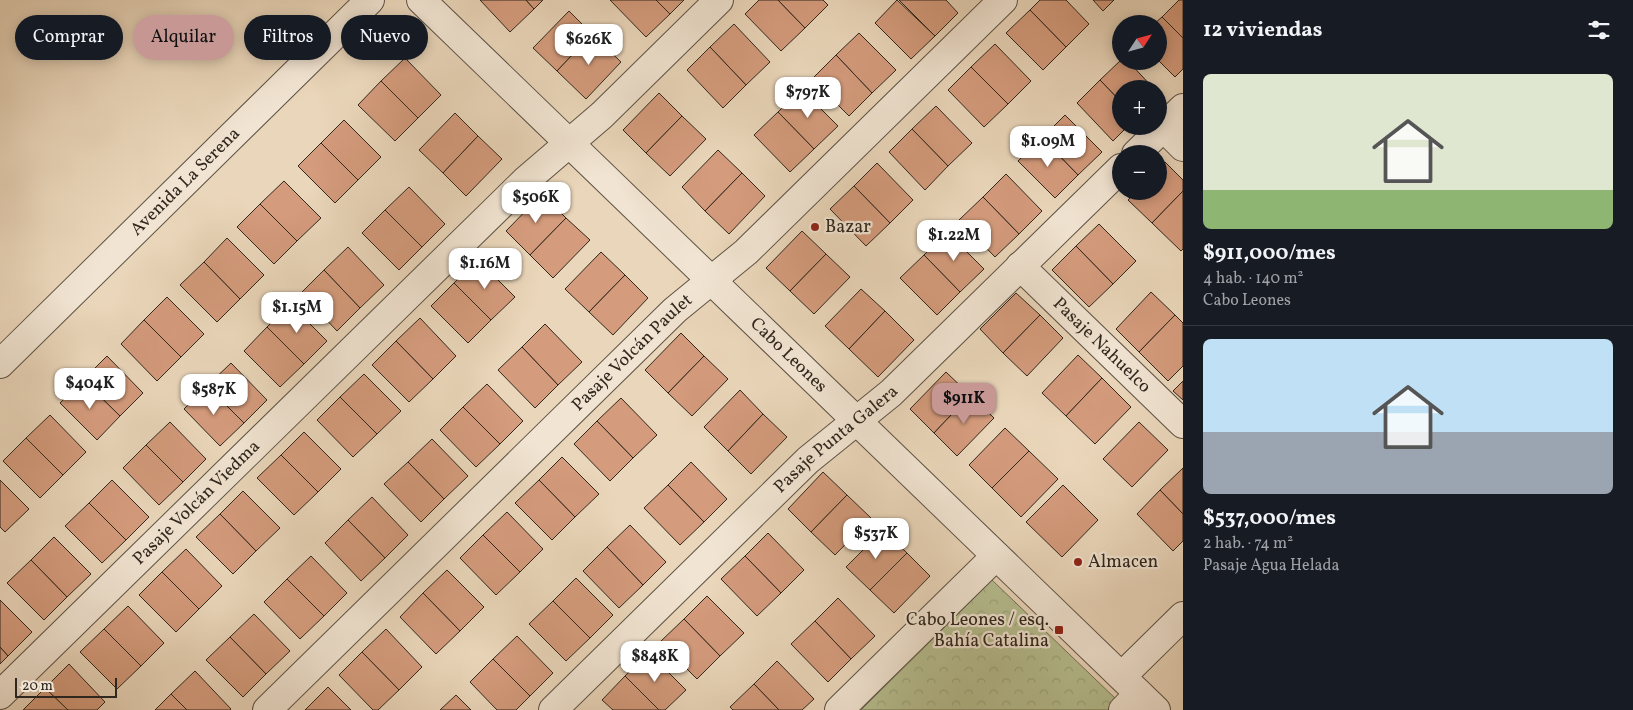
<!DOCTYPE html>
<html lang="es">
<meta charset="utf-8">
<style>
body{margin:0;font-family:Vollkorn,serif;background:#242831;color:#f1f3f6;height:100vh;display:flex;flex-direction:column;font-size:19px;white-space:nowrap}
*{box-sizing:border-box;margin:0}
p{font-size:16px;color:#9ea1a6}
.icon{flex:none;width:28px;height:28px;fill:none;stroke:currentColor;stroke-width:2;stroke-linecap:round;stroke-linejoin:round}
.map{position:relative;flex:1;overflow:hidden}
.panel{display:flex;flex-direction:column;background:#171b24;width:450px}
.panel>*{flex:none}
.hud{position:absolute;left:15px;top:15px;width:475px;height:45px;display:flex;gap:10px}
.needle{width:32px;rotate:54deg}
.controls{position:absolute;left:1112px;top:15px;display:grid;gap:10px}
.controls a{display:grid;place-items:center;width:55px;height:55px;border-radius:50%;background:#171b24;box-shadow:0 2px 12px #0003;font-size:25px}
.scale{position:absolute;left:15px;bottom:12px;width:102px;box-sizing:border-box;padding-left:5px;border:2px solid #30271e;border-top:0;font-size:14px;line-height:18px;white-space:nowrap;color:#30271e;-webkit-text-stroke:4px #f1e4d2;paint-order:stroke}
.price{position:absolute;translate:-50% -42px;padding:0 11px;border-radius:10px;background:#fff;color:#222;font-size:16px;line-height:32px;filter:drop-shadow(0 1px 2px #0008)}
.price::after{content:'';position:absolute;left:50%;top:30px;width:15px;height:11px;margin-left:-8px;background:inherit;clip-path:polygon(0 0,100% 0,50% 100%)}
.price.active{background:#c59692;color:#111}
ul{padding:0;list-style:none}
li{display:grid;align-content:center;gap:10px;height:265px;padding:0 20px}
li+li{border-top:1px solid #363941}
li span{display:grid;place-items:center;height:155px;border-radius:8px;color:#555}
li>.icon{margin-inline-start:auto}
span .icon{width:90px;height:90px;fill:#fffc;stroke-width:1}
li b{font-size:21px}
h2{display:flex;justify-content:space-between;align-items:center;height:60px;padding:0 20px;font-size:21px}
.pill{padding:0 18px;border-radius:22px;background:#171b24;box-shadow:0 2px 12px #0003;font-size:18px;line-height:45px}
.pill.active{background:#c59692;color:#111}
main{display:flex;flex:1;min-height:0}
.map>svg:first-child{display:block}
.park{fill:url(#park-crowns);stroke:#737257}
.building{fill:#d49b7c;stroke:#30271e}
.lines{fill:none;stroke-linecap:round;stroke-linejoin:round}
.minor-casing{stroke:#5e5345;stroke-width:30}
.tertiary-casing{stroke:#5e5345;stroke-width:30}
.minor{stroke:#f1e4d2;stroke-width:28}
.tertiary{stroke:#f1e4d2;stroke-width:28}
.poi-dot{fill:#8f2418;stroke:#f1e4d2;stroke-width:2}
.labels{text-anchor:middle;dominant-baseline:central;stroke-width:4.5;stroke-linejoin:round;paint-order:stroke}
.street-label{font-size:18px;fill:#30271e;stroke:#f1e4d2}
.poi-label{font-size:18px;fill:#30271e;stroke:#f1e4d2;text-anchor:start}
</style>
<main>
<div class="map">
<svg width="1183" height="710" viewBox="0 0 1183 710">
<defs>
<pattern id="park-crowns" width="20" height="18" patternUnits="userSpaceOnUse" patternTransform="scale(1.25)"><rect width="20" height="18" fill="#b6be90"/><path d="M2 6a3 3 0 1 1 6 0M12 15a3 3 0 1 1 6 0" fill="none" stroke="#9da37c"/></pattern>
</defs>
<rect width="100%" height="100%" fill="#ead6ba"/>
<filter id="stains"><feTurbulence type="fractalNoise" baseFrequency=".004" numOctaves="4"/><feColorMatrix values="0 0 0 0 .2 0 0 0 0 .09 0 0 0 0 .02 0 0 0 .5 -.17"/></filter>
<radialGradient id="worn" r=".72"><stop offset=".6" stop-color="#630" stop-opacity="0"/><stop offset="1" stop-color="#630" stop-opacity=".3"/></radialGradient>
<polygon class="park" points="992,580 1118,701 1109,710 861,710"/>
<g class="building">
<polygon points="480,0 526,0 534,9 510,32"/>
<polygon points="526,0 543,0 534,9"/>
<polygon points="610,0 656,0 670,14 646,37"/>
<polygon points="656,0 684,0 670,14"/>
<polygon points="759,0 778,0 805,28 781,51 745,14"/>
<polygon points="778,0 823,0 828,5 805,28"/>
<polygon points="897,0 935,36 911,59 875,23"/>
<polygon points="899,0 946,0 958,13 935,36"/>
<polygon points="1040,0 1066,0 1089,24 1066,47 1030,10"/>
<polygon points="1093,0 1114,0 1103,11"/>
<polygon points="1179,0 1183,0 1183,38 1162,17"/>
<polygon points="1030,10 1066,47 1043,70 1006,33"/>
<polygon points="569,11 592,34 557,71 533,48"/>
<polygon points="1162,17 1183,38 1183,69 1175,77 1159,61 1159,24 1154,24"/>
<polygon points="734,24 770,62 746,85 710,47"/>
<polygon points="859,33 896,70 872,93 836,55"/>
<polygon points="592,34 621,62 586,99 557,71"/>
<polygon points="995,44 1031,81 1008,104 971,67"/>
<polygon points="710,47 746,85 723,108 687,70"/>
<polygon points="836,55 872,93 849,116 812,79"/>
<polygon points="405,58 441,95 418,118 381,81"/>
<polygon points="1121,60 1121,61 1128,61 1154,89 1121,89 1121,102 1100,80"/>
<polygon points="971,67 1008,104 984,127 948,90"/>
<polygon points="1100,80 1121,102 1121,126 1128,126 1113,141 1077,103"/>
<polygon points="381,81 418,118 395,141 358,105"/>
<polygon points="801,89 838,126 814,149 778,112"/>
<polygon points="659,93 682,116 646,153 623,130"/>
<polygon points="936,106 972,143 948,166 912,129"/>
<polygon points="778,112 814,149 790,172 754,135"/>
<polygon points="455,113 478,136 443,173 419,150"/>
<polygon points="1065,115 1102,152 1078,175 1042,138"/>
<polygon points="682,116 706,139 670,176 646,153"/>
<polygon points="344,120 381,157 358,180 321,143"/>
<polygon points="912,129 948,166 925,190 889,152"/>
<polygon points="478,136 502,159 466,196 443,173"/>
<polygon points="1042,138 1078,175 1055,198 1018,161"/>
<polygon points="321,143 358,180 335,203 298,166"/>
<polygon points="718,150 742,173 705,211 682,187"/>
<polygon points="1165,162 1183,180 1183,191 1152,223 1128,200 1137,191 1159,191 1159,168"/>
<polygon points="877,163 913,200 890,223 854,186"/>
<polygon points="742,173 765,196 729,234 705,211"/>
<polygon points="1006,174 1042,211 1019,234 983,197"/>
<polygon points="284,181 321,218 297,241 260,204"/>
<polygon points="854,186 890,223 866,246 830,209"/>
<polygon points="409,187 445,224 422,247 385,210"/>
<polygon points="1183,191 1183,249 1181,251 1152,223"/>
<polygon points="542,194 566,218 530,255 506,231"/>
<polygon points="983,197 1019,234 995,257 959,220"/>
<polygon points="260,204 297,241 274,264 237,227"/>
<polygon points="385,210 422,247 399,270 362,233"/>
<polygon points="566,218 590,240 553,278 530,255"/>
<polygon points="1099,224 1136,261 1113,284 1076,246"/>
<polygon points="802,231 826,254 790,291 766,268"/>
<polygon points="947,232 984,269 960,292 924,255"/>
<polygon points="227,238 264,275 240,299 204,262"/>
<polygon points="1076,246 1113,284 1089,307 1052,270"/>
<polygon points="348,247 384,285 360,308 324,270"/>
<polygon points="601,252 625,275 589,312 565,289"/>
<polygon points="826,254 850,277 814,314 790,291"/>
<polygon points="924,255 960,292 937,315 900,278"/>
<polygon points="478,260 515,297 491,320 454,283"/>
<polygon points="204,262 240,299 217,322 180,285"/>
<polygon points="324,270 360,308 337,331 301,293"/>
<polygon points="625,275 648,298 613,335 589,312"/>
<polygon points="454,283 491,320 468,343 431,306"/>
<polygon points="861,289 885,311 849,349 825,326"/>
<polygon points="1151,292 1175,315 1139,352 1116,329"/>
<polygon points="1016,293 1040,315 1003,353 980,329"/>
<polygon points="167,297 204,334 181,357 144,320"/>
<polygon points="290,304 327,341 304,364 267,327"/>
<polygon points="885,311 914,340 878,377 849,349"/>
<polygon points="1040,315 1063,338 1027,376 1003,353"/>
<polygon points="1175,315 1183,323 1183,366 1168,381 1139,352"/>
<polygon points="420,318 456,356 433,379 396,341"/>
<polygon points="144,320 181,357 157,381 121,344"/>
<polygon points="545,324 582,362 558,385 522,347"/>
<polygon points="267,327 304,364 280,387 244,351"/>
<polygon points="681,333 704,356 668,393 645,370"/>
<polygon points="396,341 433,379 409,402 372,365"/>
<polygon points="522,347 558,385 535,408 498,370"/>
<polygon points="1078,355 1102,378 1066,416 1042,393"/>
<polygon points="107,356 143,393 120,416 83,380"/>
<polygon points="704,356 728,379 692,416 668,393"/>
<polygon points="231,363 267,400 244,423 207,386"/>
<polygon points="946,372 970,395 934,433 910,409"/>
<polygon points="364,374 401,411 377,434 340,397"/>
<polygon points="1102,378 1131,407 1095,444 1066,416"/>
<polygon points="83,380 120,416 97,440 60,403"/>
<polygon points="1183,381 1183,400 1173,391"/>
<polygon points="487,384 523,421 500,444 463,407"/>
<polygon points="207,386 244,423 220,446 184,409"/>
<polygon points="740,390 763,414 728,451 704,427"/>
<polygon points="970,395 994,418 957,456 934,433"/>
<polygon points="340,397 377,434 353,457 317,420"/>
<polygon points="621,398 657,435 633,458 597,421"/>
<polygon points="463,407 500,444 476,467 440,430"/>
<polygon points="763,414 787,437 751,474 728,451"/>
<polygon points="50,415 86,452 63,475 26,438"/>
<polygon points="597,421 633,458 610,481 574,444"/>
<polygon points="170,422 206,459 183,482 146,445"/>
<polygon points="1139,422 1168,450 1132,487 1103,459"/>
<polygon points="1005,428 1029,451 992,488 969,465"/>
<polygon points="304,432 341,469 318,492 281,455"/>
<polygon points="26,438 63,475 40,498 3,461"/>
<polygon points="432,439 468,476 444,499 408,462"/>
<polygon points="146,445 183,482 159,505 123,468"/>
<polygon points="1029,451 1058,479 1021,517 992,488"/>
<polygon points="281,455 318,492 294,515 257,478"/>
<polygon points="562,457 599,494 575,517 539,480"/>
<polygon points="408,462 444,499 421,522 384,484"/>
<polygon points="691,462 727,499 704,522 668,485"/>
<polygon points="1183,468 1183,514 1160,490"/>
<polygon points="823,472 847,495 811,532 788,509"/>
<polygon points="0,480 29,509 5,532 0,527"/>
<polygon points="112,480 149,517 126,540 89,503"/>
<polygon points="539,480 575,517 552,540 515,503"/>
<polygon points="668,485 704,522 680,545 644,508"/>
<polygon points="1063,485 1098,520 1062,557 1026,522"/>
<polygon points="1160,490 1183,514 1183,541 1173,551 1137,514"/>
<polygon points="243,491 280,528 256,551 220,514"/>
<polygon points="847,495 871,518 835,555 811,532"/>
<polygon points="372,497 408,535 385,558 348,520"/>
<polygon points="89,503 126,540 102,563 65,526"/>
<polygon points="507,512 543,549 520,572 483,535"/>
<polygon points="220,514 256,551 233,574 196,537"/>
<polygon points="348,520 385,558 361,581 325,543"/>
<polygon points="630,525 666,562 643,585 607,547"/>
<polygon points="883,530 907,553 870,590 846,567"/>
<polygon points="768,533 804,570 781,593 745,556"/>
<polygon points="483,535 520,572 496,595 460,558"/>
<polygon points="54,537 91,574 67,597 31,560"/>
<polygon points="607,547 643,585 619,608 583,571"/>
<polygon points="186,549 222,586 199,609 162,572"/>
<polygon points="907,553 930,576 894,613 870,590"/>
<polygon points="311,556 347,593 324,616 287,579"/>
<polygon points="745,556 781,593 757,616 721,579"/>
<polygon points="31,560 67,597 44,620 7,583"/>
<polygon points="447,570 484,607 460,631 423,593"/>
<polygon points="162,572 199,609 176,632 139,595"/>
<polygon points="576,578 613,615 590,638 553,601"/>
<polygon points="287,579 324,616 300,639 264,602"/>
<polygon points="423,593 460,631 436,654 400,617"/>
<polygon points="707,596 744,633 720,656 684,619"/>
<polygon points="838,598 875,636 851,659 815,621"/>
<polygon points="0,600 32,632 8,656 0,647"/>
<polygon points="553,601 590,638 566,661 529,624"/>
<polygon points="128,606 164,643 141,666 104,629"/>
<polygon points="254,614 290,651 266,674 230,637"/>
<polygon points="684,619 720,656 697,679 660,642"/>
<polygon points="815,621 851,659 828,682 791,644"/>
<polygon points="104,629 141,666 117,689 80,652"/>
<polygon points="386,629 422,667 399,690 362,652"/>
<polygon points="517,636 553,673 530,696 493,659"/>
<polygon points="230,637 266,674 243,697 206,660"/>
<polygon points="0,647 8,656 0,664"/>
<polygon points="362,652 399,690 378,710 373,710 339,675"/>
<polygon points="649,653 686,690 665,710 659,710 625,676"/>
<polygon points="493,659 530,696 516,710 497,710 470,682"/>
<polygon points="777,661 814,699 802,710 779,710 754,684"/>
<polygon points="69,664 105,702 97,710 68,710 45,688"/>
<polygon points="195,671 231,709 230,710 187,710 171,694"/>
<polygon points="625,676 659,710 613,710 602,700"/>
<polygon points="754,684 779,710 733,710 730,707"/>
<polygon points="328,687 351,710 305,710"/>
<polygon points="45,688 68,710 23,710"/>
<polygon points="171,694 187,710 155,710"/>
<polygon points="456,695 471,710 440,710"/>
</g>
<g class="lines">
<defs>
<g id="minor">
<polyline points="1163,127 1183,147"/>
<polyline points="1136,154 1183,108"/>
<path id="s1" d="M1020 266 1183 424"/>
<path id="s2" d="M0 364 370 0"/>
<path id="s3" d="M0 695 525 181 602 115 719 0"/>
<path id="s4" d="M267 710 675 310 746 252 1003 0"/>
<path id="s5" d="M553 710 808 460 891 393 1121 168"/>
<polyline points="839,710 996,556"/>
<polyline points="1123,710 1139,694"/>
</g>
<g id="tertiary">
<path id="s6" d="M421 0 1156 710"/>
<polyline points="1122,676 1183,616"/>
</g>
</defs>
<use href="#minor" class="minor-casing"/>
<use href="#tertiary" class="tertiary-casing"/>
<use href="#minor" class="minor"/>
<use href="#tertiary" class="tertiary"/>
</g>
<g class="poi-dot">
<circle cx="815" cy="227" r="5"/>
<circle cx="1078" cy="562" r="5"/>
<rect x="1054" y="625" width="10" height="10" rx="2.5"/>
</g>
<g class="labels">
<g class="street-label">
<text stroke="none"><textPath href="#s2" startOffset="260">Avenida La Serena</textPath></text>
<text stroke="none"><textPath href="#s1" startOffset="114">Pasaje Nahuelco</textPath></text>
<text stroke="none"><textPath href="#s4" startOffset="511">Pasaje Volcán Paulet</textPath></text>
<text stroke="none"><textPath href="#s6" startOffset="511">Cabo Leones</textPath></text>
<text stroke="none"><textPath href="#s5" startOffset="392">Pasaje Punta Galera</textPath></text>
<text stroke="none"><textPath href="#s3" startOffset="275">Pasaje Volcán Viedma</textPath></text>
</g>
<g class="poi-label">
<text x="825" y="227">Bazar</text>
<text x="1088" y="562">Almacen</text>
<text x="1049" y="620" text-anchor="end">Cabo Leones / esq.<tspan x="1049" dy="21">Bahía Catalina</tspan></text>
</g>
</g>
<rect width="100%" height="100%" filter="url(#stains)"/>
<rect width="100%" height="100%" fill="url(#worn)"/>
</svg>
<div class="controls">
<a><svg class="needle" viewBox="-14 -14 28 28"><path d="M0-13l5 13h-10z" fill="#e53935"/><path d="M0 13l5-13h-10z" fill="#9ea1a6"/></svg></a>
<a>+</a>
<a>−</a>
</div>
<div class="scale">20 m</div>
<b class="price" style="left:589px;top:66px">$626K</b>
<b class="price" style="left:808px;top:119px">$797K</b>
<b class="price" style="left:1048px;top:168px">$1.09M</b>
<b class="price" style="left:536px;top:224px">$506K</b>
<b class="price" style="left:954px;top:262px">$1.22M</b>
<b class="price" style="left:485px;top:290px">$1.16M</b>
<b class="price" style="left:297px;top:334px">$1.15M</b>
<b class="price" style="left:90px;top:410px">$404K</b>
<b class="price" style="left:214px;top:416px">$587K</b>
<b class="price active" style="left:964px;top:425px">$911K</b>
<b class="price" style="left:876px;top:560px">$537K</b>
<b class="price" style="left:655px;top:683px">$848K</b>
<div class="hud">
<a class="pill">Comprar</a>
<a class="pill active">Alquilar</a>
<a class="pill">Filtros</a>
<a class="pill">Nuevo</a>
</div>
</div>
<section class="panel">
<h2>12 viviendas<svg class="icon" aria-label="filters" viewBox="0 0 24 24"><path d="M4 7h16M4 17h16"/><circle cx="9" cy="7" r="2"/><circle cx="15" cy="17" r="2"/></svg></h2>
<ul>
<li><span style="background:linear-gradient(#dfe7d0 75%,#8fb573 0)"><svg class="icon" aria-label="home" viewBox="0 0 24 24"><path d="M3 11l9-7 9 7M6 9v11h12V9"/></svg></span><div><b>$911,000/mes</b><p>4 hab. · 140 m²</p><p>Cabo Leones</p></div></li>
<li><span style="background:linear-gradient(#bfe0f5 60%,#9aa5b1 0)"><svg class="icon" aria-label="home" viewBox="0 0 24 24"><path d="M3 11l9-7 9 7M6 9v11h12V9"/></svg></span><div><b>$537,000/mes</b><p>2 hab. · 74 m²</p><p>Pasaje Agua Helada</p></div></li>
</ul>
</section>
</main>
